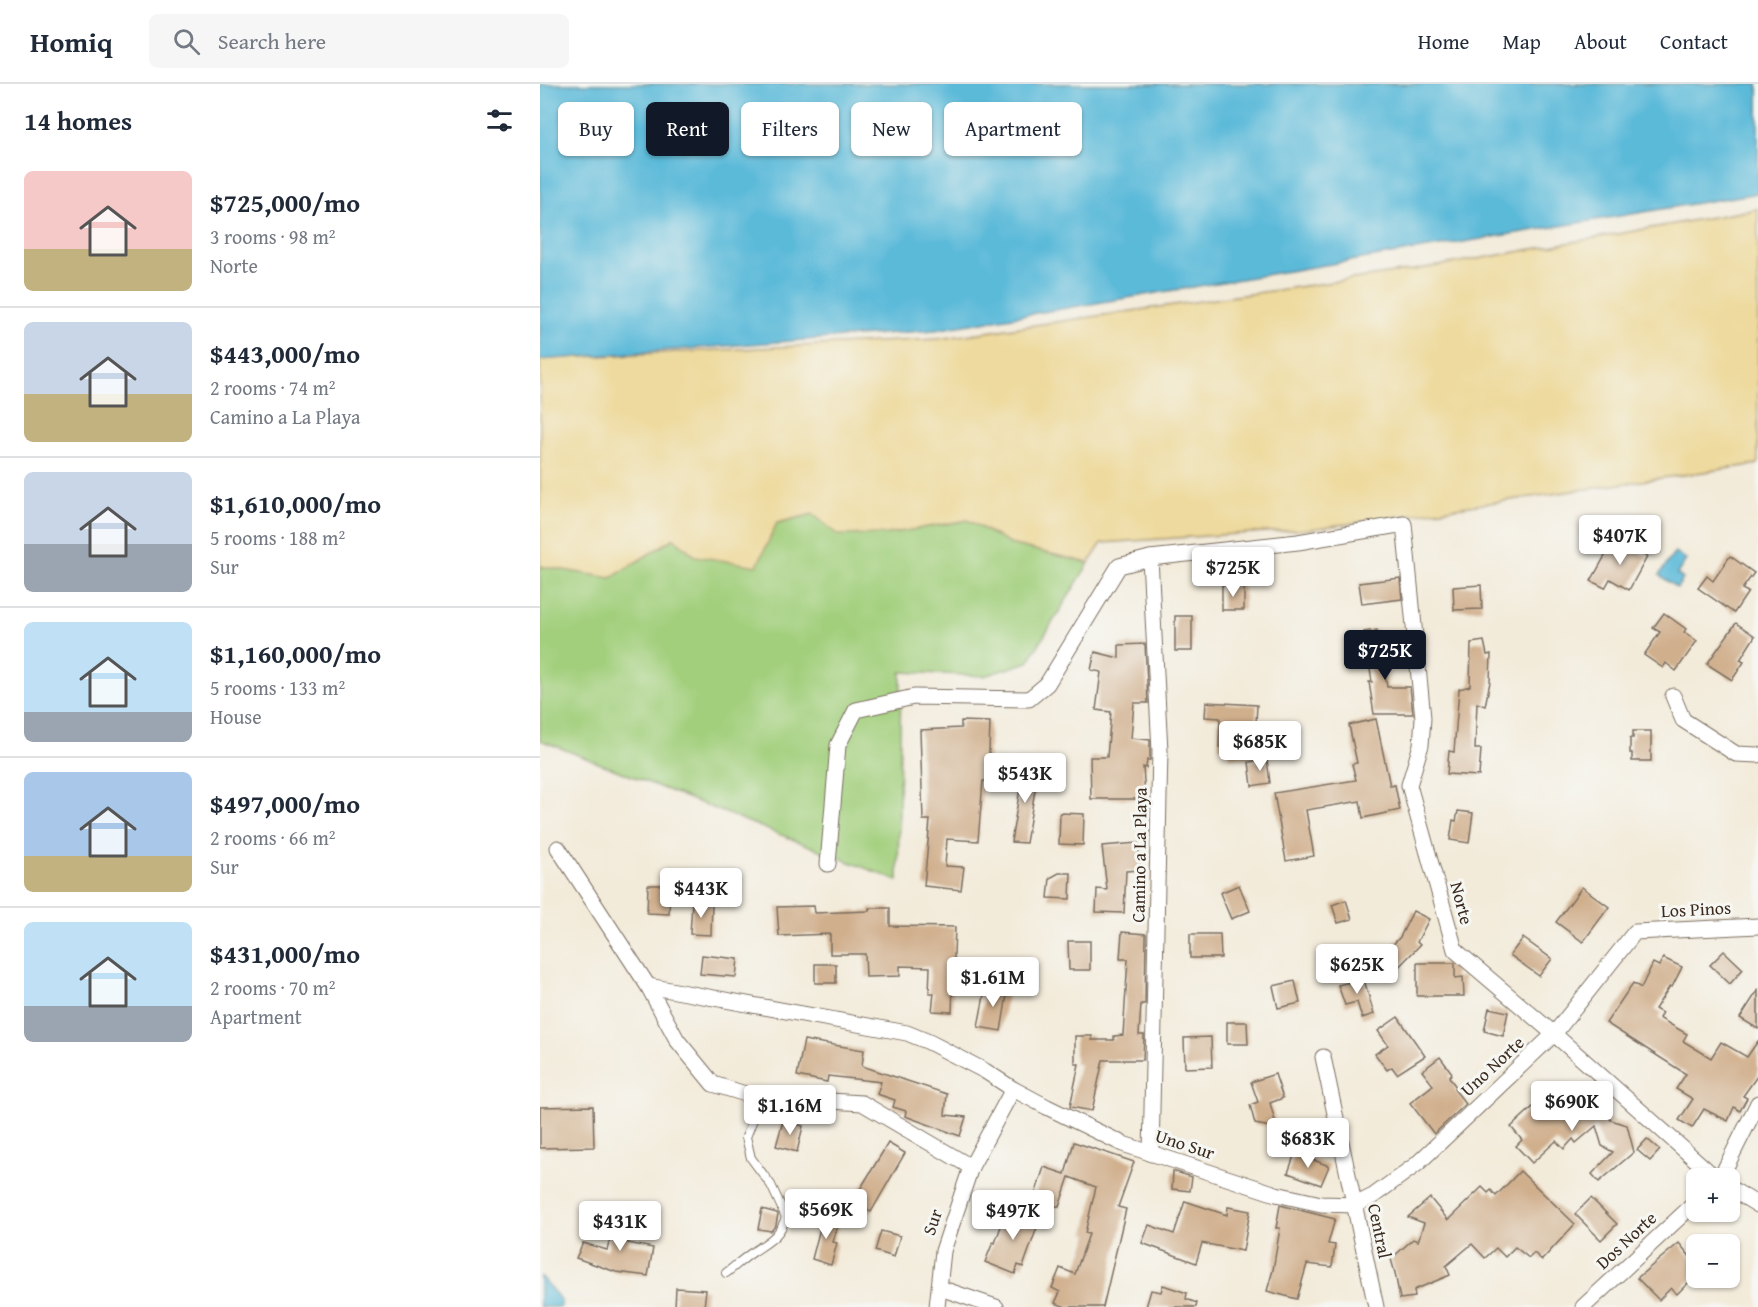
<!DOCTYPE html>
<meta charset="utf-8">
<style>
body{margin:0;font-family:"Gentium Book Plus",serif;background:#f6f6f7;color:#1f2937;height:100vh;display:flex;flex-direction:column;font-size:22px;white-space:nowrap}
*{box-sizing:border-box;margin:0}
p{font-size:20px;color:#747a83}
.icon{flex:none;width:33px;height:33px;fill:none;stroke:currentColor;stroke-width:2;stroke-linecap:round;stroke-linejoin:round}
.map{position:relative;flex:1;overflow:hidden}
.panel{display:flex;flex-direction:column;background:#fff;width:540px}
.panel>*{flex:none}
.guide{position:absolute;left:18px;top:18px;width:570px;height:54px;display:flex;gap:12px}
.tools{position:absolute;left:1146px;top:1084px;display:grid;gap:12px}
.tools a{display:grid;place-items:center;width:54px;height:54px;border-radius:9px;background:#fff;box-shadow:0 2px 4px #0004;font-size:30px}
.price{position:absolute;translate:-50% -51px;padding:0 14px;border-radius:6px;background:#fff;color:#222;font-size:20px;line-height:39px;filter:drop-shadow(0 2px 3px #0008)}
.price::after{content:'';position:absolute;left:50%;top:36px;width:18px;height:14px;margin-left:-9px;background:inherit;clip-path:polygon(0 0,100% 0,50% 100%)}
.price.active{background:#111827;color:#fff}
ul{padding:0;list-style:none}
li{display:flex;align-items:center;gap:18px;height:150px;padding:0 24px}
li+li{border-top:2px solid #e0e1e3}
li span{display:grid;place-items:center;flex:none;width:168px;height:120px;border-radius:9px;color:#555}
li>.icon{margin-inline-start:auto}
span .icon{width:72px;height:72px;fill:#fffc;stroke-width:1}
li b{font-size:26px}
h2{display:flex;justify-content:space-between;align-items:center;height:72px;padding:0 24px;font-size:26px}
.tag{padding:0 21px;border-radius:9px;background:#fff;box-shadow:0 2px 4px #0004;font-size:21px;line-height:54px}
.tag.active{background:#111827;color:#fff}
header{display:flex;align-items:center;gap:36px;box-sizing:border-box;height:84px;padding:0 30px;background:#fff;border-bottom:2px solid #e0e1e3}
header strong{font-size:28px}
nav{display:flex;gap:33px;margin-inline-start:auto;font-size:21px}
.search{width:420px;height:54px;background:#f6f6f7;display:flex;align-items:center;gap:15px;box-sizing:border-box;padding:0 21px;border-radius:9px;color:#747a83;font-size:22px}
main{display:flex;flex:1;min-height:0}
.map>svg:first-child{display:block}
.green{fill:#a2cf7c;stroke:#6e7c4d;stroke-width:1.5}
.sand{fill:#eeda9e;stroke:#94825e;stroke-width:1.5}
.water{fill:#5bbad9;stroke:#4b727c;stroke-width:1.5}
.building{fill:#d0af8c}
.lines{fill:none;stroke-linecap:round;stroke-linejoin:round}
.service-casing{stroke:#7b6e60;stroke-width:10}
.minor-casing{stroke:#7b6e60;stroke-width:17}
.service{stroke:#fff;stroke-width:8}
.minor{stroke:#fff;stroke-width:15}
.labels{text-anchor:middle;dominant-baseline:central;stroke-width:6;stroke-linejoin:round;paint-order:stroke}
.street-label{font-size:18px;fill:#3b2a1e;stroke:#f6f6f2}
</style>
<header>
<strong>Homiq</strong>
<div class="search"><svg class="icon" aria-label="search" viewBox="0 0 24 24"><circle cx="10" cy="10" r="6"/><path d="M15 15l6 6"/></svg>Search here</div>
<nav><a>Home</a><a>Map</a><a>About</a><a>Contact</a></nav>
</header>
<main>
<section class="panel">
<h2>14 homes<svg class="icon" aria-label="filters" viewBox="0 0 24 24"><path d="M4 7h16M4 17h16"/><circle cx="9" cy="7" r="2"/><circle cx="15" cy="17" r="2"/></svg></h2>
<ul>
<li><span style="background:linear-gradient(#f6c9c9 65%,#c2b280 0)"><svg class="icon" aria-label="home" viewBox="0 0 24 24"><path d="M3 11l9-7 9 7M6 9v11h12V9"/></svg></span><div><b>$725,000/mo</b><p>3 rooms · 98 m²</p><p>Norte</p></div></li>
<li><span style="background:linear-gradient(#c9d6e8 60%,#c2b280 0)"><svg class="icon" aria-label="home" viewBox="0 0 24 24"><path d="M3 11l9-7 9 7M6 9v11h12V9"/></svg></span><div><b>$443,000/mo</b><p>2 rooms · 74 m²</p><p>Camino a La Playa</p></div></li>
<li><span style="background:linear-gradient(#c9d6e8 60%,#9aa5b1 0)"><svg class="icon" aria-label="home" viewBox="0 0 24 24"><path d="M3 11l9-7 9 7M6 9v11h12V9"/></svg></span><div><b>$1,610,000/mo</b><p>5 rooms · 188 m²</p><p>Sur</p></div></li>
<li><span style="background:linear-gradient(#bfe0f5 75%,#9aa5b1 0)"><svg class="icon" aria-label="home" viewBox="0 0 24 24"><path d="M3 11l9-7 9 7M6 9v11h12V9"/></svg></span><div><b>$1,160,000/mo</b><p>5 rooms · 133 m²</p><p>House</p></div></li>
<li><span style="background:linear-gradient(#a9c7e8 70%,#c2b280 0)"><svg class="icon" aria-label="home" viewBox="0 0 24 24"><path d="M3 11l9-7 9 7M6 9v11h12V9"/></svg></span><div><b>$497,000/mo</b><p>2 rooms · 66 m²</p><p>Sur</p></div></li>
<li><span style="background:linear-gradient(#bfe0f5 70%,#9aa5b1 0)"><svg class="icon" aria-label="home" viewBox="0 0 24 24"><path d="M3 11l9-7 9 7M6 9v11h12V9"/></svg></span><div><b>$431,000/mo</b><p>2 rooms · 70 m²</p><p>Apartment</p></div></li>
</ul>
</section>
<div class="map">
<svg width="1218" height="1223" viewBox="0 0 1218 1223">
<rect width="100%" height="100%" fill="#f6f6f2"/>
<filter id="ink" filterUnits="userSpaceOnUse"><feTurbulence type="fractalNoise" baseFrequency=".0167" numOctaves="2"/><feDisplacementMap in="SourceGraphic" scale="12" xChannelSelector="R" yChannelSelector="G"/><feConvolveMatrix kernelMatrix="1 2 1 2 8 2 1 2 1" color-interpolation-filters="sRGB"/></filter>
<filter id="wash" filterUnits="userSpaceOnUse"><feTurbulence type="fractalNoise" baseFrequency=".008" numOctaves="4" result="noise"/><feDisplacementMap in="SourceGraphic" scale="24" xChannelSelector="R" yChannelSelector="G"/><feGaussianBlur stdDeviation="1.35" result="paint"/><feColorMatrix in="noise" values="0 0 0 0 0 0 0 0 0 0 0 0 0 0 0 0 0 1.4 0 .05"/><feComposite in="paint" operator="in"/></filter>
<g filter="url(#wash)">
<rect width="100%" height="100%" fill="#f3ebda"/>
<polygon class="green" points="273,430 347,450 428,436 470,460 549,479 488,578 444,592 361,588 358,797 0,656 0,482 71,494 134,454 155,472 237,439"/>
<polygon class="sand" points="1218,125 1218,380 771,445 562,459 549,479 470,460 428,436 347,450 298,451 273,430 237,439 217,482 155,472 134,454 71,494 0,482 0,275 398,255 875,186"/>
<g class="water">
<polygon points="0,0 1218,0 1218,109 395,246 0,276"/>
<polygon points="1135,468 1146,476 1137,490 1143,495 1137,504 1119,491"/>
<polygon points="0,1192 21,1216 21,1223 0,1223"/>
</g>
<g id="blocks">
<g class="building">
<polygon points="1075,454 1107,473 1089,506 1070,495 1065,504 1051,497"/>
<polygon points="1190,472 1214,489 1202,505 1208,508 1194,529 1158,504 1167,492 1173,497"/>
<polygon points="860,494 862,515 822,520 819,499"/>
<rect x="682" y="501" width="22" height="25"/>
<polygon points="941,501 942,525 914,526 913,503"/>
<polygon points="1124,529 1146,545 1144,548 1157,557 1136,587 1126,579 1123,584 1104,571 1120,548 1113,544"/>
<rect x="635" y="532" width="17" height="35"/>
<polygon points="1196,539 1215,552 1200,576 1204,578 1192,596 1167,580"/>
<polygon points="837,546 839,556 845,555 849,576 843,577 847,603 870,603 873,630 834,630 829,598 832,598 824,548"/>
<polygon points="944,557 947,571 951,570 950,598 945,622 937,619 935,665 941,665 939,692 907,690 909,667 914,668 919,605 930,602 931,559"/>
<polygon points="605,560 608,619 594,619 591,654 610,656 610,676 607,676 606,684 603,683 605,711 600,711 600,715 551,715 550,673 567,673 571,628 556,626 561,588 551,586 555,568 579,574 579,561"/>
<polygon points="666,618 717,621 714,675 690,673 690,664 679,663 680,634 665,633"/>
<polygon points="836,635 850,702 855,701 860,726 823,734 820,717 766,726 774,772 746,777 734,709 816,696 812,680 817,679 809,641"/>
<polygon points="421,637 450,638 448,697 443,697 438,757 407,755 405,782 424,783 421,806 384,802 390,736 383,736 380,646 421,644"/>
<polygon points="1093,647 1111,647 1111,677 1092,677 1092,669 1090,669 1090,654 1093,654"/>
<polygon points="727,675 730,699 712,702 709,678"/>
<polygon points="484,681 499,683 486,759 471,758"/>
<polygon points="918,727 933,729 929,759 910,756 913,736 916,737"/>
<polygon points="520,729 544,730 543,761 519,760"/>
<polygon points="598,759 601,786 586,787 584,829 556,828 557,805 567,806 562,762"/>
<polygon points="519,789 531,789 530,815 508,814 510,794"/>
<polygon points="108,801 130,801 129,830 107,829"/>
<polygon points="699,801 710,827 691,835 680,809"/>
<polygon points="1042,803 1069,823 1043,858 1016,838"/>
<polygon points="806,816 812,835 798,839 792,821"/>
<polygon points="152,819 172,820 171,851 150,850"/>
<polygon points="274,822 275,829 329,827 329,824 350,824 350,842 415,843 412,928 392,927 394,909 389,909 390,883 360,882 360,892 326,893 325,870 290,870 290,850 239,852 237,823"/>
<polygon points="873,827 889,835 877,858 880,861 850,892 836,878 860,853"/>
<polygon points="582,848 606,850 605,920 601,920 599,951 604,951 603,976 563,976 552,1027 530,1023 539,980 535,980 535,952 552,952 552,956 574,956 574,952 583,951 588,875 580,875"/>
<polygon points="650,850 680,850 681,874 650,874"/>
<polygon points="983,854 1012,875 999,892 970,871"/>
<polygon points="528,857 550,857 550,886 529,886"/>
<polygon points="1184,867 1203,885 1190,900 1170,881"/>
<polygon points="162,871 198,875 196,893 160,890"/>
<polygon points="1123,874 1142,883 1132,903 1130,902 1115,925 1122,929 1119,934 1147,950 1143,957 1171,974 1181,958 1207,973 1218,957 1218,991 1203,1012 1207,1014 1200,1027 1194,1023 1188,1037 1164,1025 1152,1044 1139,1036 1153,1015 1136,1005 1146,990 1066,939 1093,899 1101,904 1113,879 1119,882"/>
<polygon points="877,879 915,879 915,894 923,893 924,912 877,912"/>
<rect x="275" y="880" width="21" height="19"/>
<polygon points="822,889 834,930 822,934 817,918 805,921 798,901 810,898 808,893"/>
<polygon points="755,897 760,919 738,924 733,902"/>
<polygon points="446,901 468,905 461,947 438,943"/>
<polygon points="1218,906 1218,945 1200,934"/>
<polygon points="949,924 968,928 963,952 944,947"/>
<polygon points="858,933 885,972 857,990 852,983 847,986 835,970 848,961 838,947"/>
<polygon points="687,938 707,938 708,960 687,960"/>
<polygon points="671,953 672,983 645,984 644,954"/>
<polygon points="264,956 324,966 322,982 407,1010 405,1031 426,1033 420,1052 365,1032 366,1027 353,1023 355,1016 337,1010 341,998 288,992 287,998 257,992"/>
<polygon points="900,973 912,989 909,993 916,1003 914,1005 926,1020 894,1050 870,1019 893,1001 882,987"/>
<polygon points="735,990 743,1014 730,1019 737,1044 715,1040 710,1021 718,1018 711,998"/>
<polygon points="1047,1007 1071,1036 1087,1041 1094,1068 1059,1098 1052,1090 1073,1068 1062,1062 1056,1042 1036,1059 1033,1055 1024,1065 1016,1057 992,1079 976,1062 982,1056 971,1043 1007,1010 1036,1036 1051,1023"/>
<polygon points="53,1022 54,1063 0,1064 0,1023"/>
<polygon points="243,1037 263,1042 257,1068 236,1062"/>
<polygon points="1107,1055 1120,1066 1110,1077 1097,1066"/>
<polygon points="534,1058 594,1078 578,1123 586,1125 563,1223 526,1223 515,1219 520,1208 512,1204 520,1184 535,1190 549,1150 545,1149 556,1103 529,1093 519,1123 494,1114 504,1083 525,1090"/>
<polygon points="348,1059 365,1069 331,1128 313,1117"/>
<polygon points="755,1069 789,1082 781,1101 748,1089"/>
<polygon points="633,1087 652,1093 650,1107 632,1105"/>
<polygon points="980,1087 1035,1140 1002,1176 994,1169 989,1174 975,1163 965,1173 956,1164 945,1174 932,1160 906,1182 910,1191 874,1206 875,1213 860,1215 855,1189 851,1175 873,1155 878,1157 884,1139 868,1133 890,1114 908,1136 942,1103 948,1109 951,1106 956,1112"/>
<polygon points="1051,1114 1077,1140 1061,1156 1035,1130"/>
<polygon points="645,1117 687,1131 688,1123 710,1127 703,1167 662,1159 656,1179 602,1159 609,1141 634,1150"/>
<polygon points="740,1121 795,1135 788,1160 795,1161 792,1183 767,1180 757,1215 727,1207 733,1186 740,1144 736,1144"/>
<polygon points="468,1123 500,1135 483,1183 478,1181 475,1190 445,1178 453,1158 455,1159"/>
<polygon points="222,1125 237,1129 238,1130 236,1141 231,1147 218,1145"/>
<polygon points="284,1129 300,1134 293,1158 297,1159 291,1181 272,1175"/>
<polygon points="77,1132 93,1137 88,1159 113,1164 108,1192 76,1188 36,1174 43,1159 67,1166"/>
<polygon points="341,1147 360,1152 354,1173 335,1167"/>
<polygon points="1139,1159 1156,1180 1156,1191 1137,1210 1131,1204 1119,1216 1097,1194"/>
<polygon points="623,1201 647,1209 646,1215 657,1219 656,1223 606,1223 611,1206 621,1208"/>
<polygon points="136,1204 166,1206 164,1223 135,1223"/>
</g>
</g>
</g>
<g filter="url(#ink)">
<use href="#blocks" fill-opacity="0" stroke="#7b6e60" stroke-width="1.5"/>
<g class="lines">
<defs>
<path id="service" d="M186 1189C195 1182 204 1174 213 1168 229 1157 240 1152 246 1133L231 1101 211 1074 206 1053 216 1028 228 1014"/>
<g id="minor">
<polyline points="610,474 620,667 611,1070"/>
<polyline points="1133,612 1143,636 1196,670 1218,671"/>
<polyline points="18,764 108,902 137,956 173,1000 212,1012 322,1019 431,1083"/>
<polyline points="288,780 298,661 316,626 374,613 489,615 507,600 579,482 610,474 758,458 864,440 883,634 881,661 869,701 915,866 1014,950 1177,1095"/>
<polyline points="108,902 367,949 389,958 445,987 473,1005 507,1023 583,1060 736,1110 781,1120 815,1121 833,1112 877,1080 1014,950 1095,848 1218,842"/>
<polyline points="783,973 836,1223"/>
<polyline points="1180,1095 1218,1019"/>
<polyline points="1190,1104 1218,1121"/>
<polyline points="400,1204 456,1223"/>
<polyline points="397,1223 403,1167 431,1083 473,1005"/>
<polyline points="1043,1223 1156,1118"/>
</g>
</defs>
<use href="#service" class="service-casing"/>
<use href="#minor" class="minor-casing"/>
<use href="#service" class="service"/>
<use href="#minor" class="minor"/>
</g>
</g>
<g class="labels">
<g class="street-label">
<text transform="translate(599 771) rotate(-89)">Camino a La Playa</text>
<text transform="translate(922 819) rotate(75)">Norte</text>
<text transform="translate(1156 825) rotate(-3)">Los Pinos</text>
<text transform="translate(952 982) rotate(-43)">Uno Norte</text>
<text transform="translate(645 1060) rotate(18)">Uno Sur</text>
<text transform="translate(392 1138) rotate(-71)">Sur</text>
<text transform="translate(840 1147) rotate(78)">Central</text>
<text transform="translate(1086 1156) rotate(-43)">Dos Norte</text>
</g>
</g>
</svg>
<div class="tools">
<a>+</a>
<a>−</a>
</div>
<b class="price" style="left:1080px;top:482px">$407K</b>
<b class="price" style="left:693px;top:514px">$725K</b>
<b class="price active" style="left:845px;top:597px">$725K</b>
<b class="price" style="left:720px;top:688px">$685K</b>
<b class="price" style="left:485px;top:720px">$543K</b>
<b class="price" style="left:161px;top:835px">$443K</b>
<b class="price" style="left:817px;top:911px">$625K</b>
<b class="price" style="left:453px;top:924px">$1.61M</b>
<b class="price" style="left:1032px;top:1048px">$690K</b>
<b class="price" style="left:250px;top:1052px">$1.16M</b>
<b class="price" style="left:768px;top:1085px">$683K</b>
<b class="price" style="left:286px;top:1156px">$569K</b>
<b class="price" style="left:473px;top:1157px">$497K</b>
<b class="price" style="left:80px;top:1168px">$431K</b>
<div class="guide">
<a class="tag">Buy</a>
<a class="tag active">Rent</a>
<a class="tag">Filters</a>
<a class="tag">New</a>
<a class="tag">Apartment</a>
</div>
</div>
</main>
